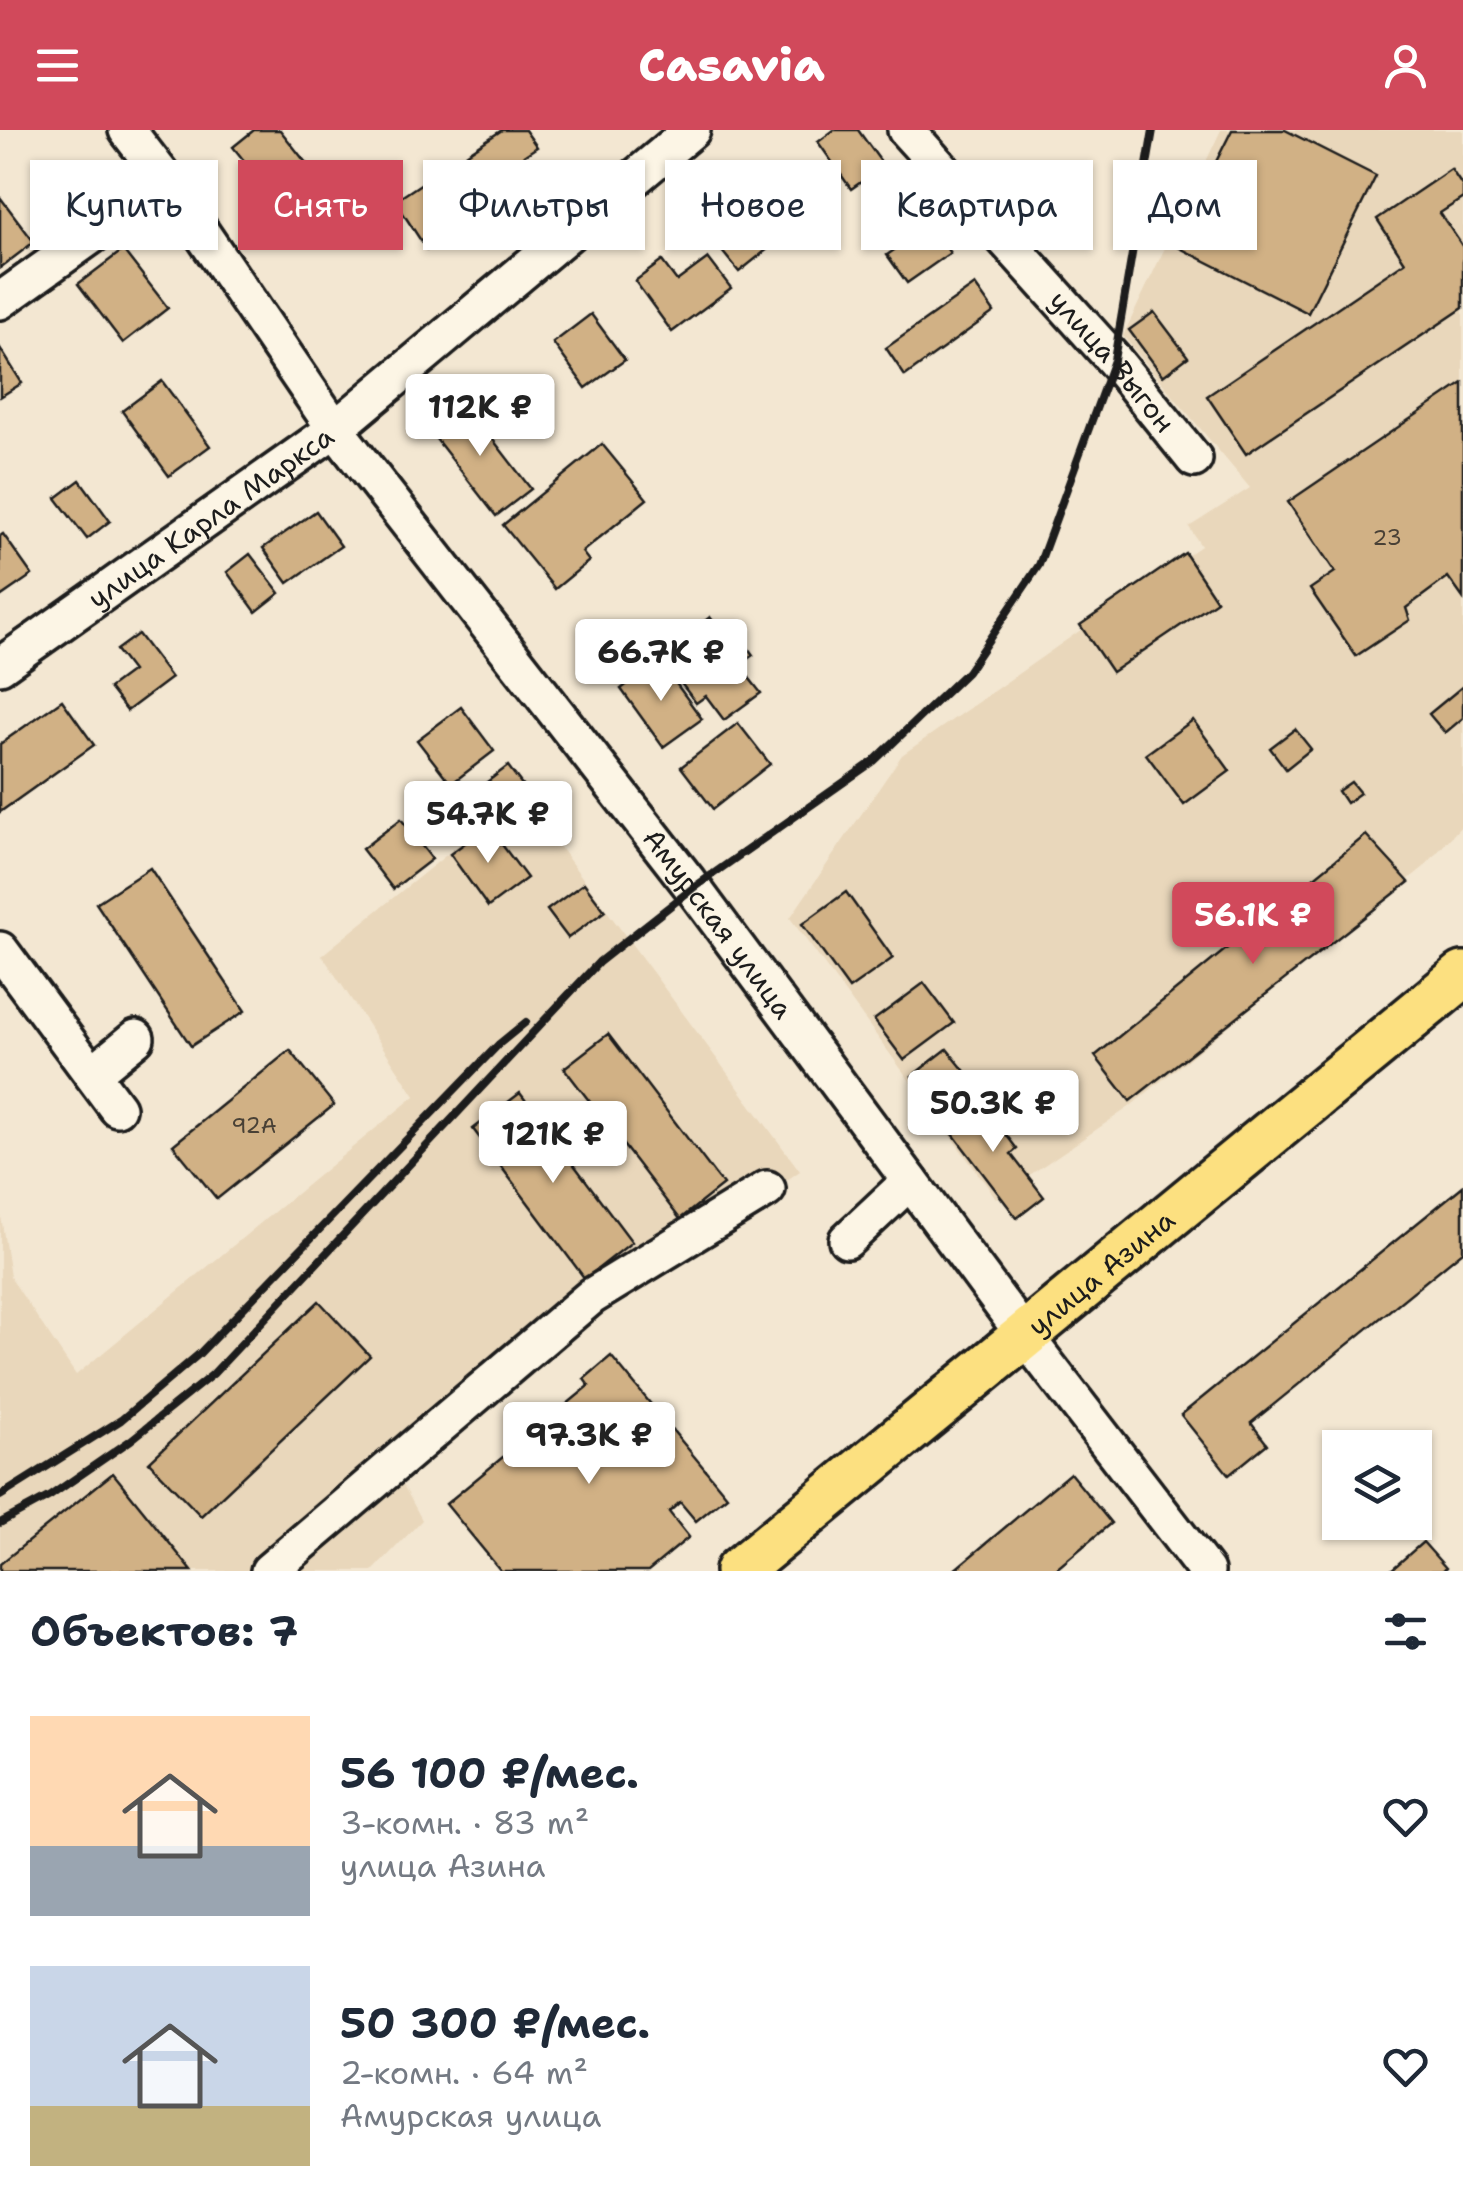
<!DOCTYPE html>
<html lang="ru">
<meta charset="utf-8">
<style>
body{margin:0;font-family:"Shantell Sans",sans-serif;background:#f6f6f7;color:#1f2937;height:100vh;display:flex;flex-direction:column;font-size:38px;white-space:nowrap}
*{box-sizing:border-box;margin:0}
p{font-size:32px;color:#747a83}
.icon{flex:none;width:55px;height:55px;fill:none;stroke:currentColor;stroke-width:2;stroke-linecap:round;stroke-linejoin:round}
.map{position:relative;height:1441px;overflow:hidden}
.drawer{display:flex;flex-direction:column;background:#fff;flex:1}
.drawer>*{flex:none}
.banner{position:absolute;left:30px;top:30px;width:1405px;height:90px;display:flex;gap:20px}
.controls{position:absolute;left:1322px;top:1300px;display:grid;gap:20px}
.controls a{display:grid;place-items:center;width:110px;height:110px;border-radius:0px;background:#fff;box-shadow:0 2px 8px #0004;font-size:50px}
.price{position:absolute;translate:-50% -85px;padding:0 22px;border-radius:10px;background:#fff;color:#222;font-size:32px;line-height:65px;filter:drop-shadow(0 2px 5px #0008)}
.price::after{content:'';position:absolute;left:50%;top:60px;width:30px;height:22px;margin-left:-15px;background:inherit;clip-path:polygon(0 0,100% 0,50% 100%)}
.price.active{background:#d1495b;color:#fff}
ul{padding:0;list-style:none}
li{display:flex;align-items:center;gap:30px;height:250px;padding:0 30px}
li span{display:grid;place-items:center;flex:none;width:280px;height:200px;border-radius:0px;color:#555}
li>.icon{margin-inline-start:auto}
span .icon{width:120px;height:120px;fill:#fffc;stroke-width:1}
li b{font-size:42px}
h2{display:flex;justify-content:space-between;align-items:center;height:120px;padding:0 30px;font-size:42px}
.tag{padding:0 35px;border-radius:0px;background:#fff;box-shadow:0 2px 8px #0004;font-size:35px;line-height:90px}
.tag.active{background:#d1495b;color:#fff}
header{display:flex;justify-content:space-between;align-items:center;height:130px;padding:0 30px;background:#d1495b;color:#fff;font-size:45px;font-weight:800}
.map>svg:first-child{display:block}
.built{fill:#e9d7bb}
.building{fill:#d1b185;stroke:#1c1c1c;stroke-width:2.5}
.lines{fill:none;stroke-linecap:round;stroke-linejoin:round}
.minor-casing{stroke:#1c1c1c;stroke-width:42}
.major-casing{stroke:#1c1c1c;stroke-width:52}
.minor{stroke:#fcf5e5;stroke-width:35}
.major{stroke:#fce080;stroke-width:45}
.rail{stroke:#1c1c1c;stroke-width:8}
.labels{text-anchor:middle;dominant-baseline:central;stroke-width:10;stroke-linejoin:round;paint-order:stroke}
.number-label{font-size:22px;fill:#494136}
.street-label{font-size:28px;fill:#1c1c1c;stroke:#fcf5e5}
</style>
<header><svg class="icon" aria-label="menu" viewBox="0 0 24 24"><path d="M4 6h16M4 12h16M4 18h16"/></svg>Casavia<svg class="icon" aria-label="person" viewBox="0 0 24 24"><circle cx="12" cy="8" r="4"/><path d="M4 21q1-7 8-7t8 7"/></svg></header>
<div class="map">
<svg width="1463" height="1441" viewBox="0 0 1463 1441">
<rect width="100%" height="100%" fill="#f3e7d2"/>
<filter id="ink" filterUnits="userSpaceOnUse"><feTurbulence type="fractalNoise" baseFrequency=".01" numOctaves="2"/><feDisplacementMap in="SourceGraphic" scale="20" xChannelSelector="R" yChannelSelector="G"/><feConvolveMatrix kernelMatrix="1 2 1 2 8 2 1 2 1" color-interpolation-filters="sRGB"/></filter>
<g filter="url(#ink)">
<g class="built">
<polygon points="1221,0 1463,0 1463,694 1424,737 1128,978 996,1068 790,788 902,625 1201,416 1189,397 1250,358 1123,206"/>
<polygon points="521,665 800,1041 591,1186 400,1349 422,1390 373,1441 0,1441 0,1079 10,1147 76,1245 415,966 322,825"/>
</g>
<g class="building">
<polygon points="254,0 280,0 341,77 305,106 233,17"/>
<polygon points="502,0 525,0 537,17 438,83 451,104 427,120 395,71"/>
<polygon points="834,0 858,0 884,36 851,59 818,12"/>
<polygon points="1232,0 1285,0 1376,46 1308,183 1174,115"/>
<polygon points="1451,39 1463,57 1463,68 1440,83 1463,117 1463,178 1246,324 1207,266 1405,132 1377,89"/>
<polygon points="0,67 34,112 0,138"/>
<polygon points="739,71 774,114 739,142 704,99"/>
<polygon points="930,95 950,123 907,153 887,125"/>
<polygon points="123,120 168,178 123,213 78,154"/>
<polygon points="708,128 731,158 672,202 635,151 662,131 677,151"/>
<polygon points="975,155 994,182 905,246 886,218"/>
<polygon points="1154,182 1188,227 1163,246 1129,200"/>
<polygon points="591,184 625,230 586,258 553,213"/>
<polygon points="0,218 22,253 0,267"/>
<polygon points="162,251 210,316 169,346 122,281"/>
<polygon points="1463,253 1463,468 1448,447 1406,478 1410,490 1356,526 1310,459 1335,442 1288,372"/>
<polygon points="464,272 531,359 496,386 429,300"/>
<polygon points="602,314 647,369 582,422 589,431 555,459 503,395"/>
<polygon points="80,350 110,391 87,409 56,368"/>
<polygon points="316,381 341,416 288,453 263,418"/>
<polygon points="3,404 32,445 0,467 0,406"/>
<polygon points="1185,423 1217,471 1112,542 1080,495"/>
<polygon points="250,424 280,463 256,482 227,442"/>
<polygon points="710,487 731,515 741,508 753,525 739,535 761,563 724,590 706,566 696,573 671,540 686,529 675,514"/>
<polygon points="138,504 171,548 127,581 109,558 132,541 116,520"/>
<polygon points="659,530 702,589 663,617 621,559"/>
<polygon points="1463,556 1463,588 1445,603 1429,584"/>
<polygon points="62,570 94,615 0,682 0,614"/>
<polygon points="461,577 494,621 451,654 417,610"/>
<polygon points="1193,590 1230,641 1184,675 1146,624"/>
<polygon points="738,593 770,634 713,679 681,637"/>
<polygon points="1295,599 1311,619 1286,639 1270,618"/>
<polygon points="508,636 526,660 488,689 470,665"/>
<polygon points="1351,652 1360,663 1346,673 1338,661"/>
<polygon points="401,689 432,729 393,759 362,719"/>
<polygon points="488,696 527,748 488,777 450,724"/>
<polygon points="1366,705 1409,752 1130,971 1095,926"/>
<polygon points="150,738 245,881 191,916 96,773"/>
<polygon points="584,753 605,781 568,808 547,780"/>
<polygon points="846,762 893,828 849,859 802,794"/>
<polygon points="924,853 954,893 904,930 874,890"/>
<polygon points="608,904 723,1055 680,1089 564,938"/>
<polygon points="947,919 968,945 933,972 912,946"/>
<polygon points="290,920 334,975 217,1069 173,1015"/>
<polygon points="520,963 632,1112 585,1149 473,999"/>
<polygon points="976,965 1017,1019 1011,1024 1044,1067 1017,1088 943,991"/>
<polygon points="1463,1056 1463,1121 1251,1293 1267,1314 1229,1345 1181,1285"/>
<polygon points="319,1171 370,1226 201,1386 149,1332"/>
<polygon points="611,1226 727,1366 696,1391 680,1372 669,1382 689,1407 648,1441 501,1441 446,1374 589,1256 584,1249"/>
<polygon points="113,1343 192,1441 0,1441 0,1434"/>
<polygon points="1070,1343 1111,1393 1054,1441 953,1441"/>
<polygon points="1423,1412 1446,1438 1442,1441 1390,1441"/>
</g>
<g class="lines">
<defs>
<g id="minor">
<path id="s1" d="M127 0 167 52 335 299 693 758 1025 1206 1206 1441"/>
<path id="s2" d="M906 0 1114 230 1194 329"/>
<polyline points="0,171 167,52"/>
<path id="s3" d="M0 536 335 299 692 0"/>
<polyline points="0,820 117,978"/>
<polyline points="92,944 136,908"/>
<polyline points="847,1110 910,1051"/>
<polyline points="269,1441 592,1166 767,1059"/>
</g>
<g id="major">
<path id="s4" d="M738 1441 1463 845"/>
</g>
</defs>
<use href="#minor" class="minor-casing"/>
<use href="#major" class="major-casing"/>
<use href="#minor" class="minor"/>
<use href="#major" class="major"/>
<g class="rail">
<polyline points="0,1366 121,1290 199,1224 499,914 526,892"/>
<polyline points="0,1393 50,1366 131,1310 213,1244 599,832 693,758 874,631 967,542 1039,435 1114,230 1153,0"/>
</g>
</g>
</g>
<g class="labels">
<g class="number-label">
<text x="1387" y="407">23</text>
<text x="254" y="995">92А</text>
</g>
<g class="street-label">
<text stroke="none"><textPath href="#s2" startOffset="310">улица Выгон</textPath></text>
<text stroke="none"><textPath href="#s3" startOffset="258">улица Карла Маркса</textPath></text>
<text stroke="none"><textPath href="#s1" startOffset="990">Амурская улица</textPath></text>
<text stroke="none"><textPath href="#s4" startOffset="470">улица Азина</textPath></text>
</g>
</g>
</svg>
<div class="controls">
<a><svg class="icon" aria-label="layers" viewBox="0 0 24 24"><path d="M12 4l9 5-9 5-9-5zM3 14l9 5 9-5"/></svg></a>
</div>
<b class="price" style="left:480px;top:329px">112K ₽</b>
<b class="price" style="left:661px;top:574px">66.7K ₽</b>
<b class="price" style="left:488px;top:736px">54.7K ₽</b>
<b class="price active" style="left:1253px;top:837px">56.1K ₽</b>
<b class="price" style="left:993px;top:1025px">50.3K ₽</b>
<b class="price" style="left:553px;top:1056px">121K ₽</b>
<b class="price" style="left:589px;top:1357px">97.3K ₽</b>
<div class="banner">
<a class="tag">Купить</a>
<a class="tag active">Снять</a>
<a class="tag">Фильтры</a>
<a class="tag">Новое</a>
<a class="tag">Квартира</a>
<a class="tag">Дом</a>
</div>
</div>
<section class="drawer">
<h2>Объектов: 7<svg class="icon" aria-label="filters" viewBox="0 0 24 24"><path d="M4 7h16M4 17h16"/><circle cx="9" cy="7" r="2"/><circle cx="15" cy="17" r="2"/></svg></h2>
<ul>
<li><span style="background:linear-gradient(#ffd9b3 65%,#9aa5b1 0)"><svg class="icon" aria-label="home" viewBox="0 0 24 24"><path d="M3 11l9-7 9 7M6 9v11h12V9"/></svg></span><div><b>56 100 ₽/мес.</b><p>3-комн. · 83 m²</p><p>улица Азина</p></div><svg class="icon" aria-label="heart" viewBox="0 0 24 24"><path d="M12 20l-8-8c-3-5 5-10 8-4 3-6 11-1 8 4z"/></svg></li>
<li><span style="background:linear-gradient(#c9d6e8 70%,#c2b280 0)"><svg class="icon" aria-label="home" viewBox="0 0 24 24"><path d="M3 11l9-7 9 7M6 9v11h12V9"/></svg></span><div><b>50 300 ₽/мес.</b><p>2-комн. · 64 m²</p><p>Амурская улица</p></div><svg class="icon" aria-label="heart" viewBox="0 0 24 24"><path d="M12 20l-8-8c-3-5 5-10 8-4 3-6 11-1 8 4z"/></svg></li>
</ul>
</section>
